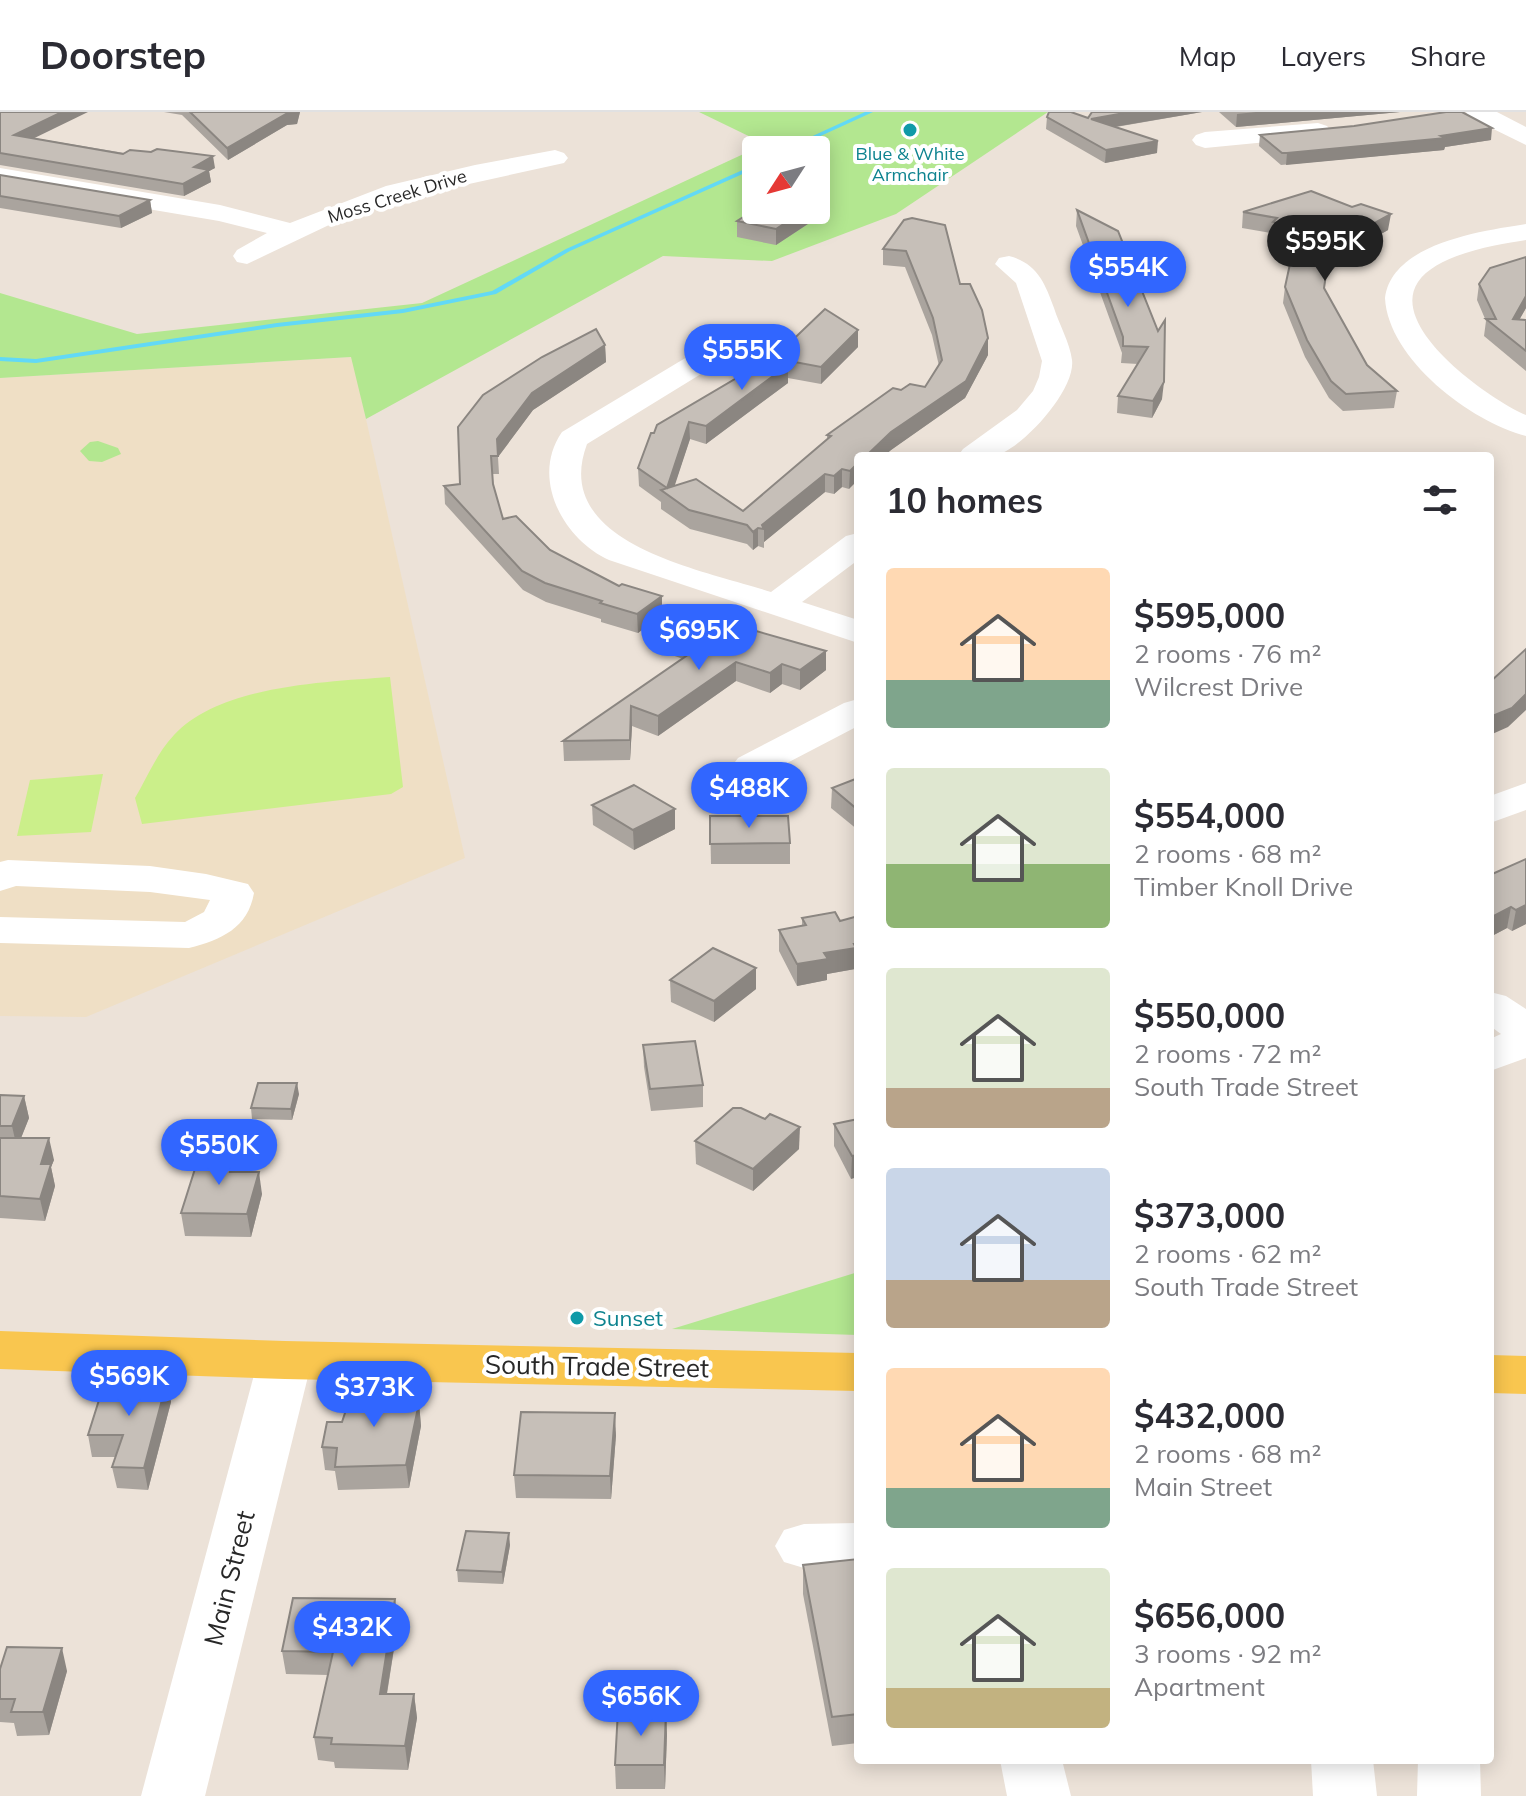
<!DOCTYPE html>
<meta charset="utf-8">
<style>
body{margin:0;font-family:Mulish,sans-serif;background:#f7f7f7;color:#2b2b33;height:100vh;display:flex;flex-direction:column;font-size:30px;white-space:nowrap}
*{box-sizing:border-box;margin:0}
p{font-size:26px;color:#7c7c81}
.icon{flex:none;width:44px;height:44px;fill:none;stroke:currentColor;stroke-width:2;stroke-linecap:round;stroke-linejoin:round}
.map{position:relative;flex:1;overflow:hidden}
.sheet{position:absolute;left:854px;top:340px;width:640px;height:1312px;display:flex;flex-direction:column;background:#fff;border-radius:8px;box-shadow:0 4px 20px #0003}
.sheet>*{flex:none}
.needle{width:52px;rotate:234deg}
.buttons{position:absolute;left:742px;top:24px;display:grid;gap:16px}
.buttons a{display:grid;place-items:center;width:88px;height:88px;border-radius:8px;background:#fff;box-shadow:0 4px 20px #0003;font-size:40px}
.price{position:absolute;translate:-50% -68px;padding:0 18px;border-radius:28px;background:#3166ff;color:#fff;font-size:26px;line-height:52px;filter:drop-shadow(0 2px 4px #0008)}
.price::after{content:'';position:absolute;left:50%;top:48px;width:24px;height:18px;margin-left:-12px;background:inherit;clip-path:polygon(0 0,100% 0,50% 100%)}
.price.on{background:#222;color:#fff}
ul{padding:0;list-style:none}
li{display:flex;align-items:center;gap:24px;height:200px;padding:0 32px}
li span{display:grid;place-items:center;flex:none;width:224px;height:160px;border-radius:8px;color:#555}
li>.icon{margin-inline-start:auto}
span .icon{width:96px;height:96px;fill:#fffc;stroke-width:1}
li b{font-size:34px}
h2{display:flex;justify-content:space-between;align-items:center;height:96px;padding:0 32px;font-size:34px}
header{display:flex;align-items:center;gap:48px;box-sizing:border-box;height:112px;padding:0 40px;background:#fff;border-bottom:2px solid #e1e1e2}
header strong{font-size:38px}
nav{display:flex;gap:44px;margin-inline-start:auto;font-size:28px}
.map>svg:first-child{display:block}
.education{fill:#efdfc5}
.green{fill:#b3e790;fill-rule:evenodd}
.pitch{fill:#cbef8a}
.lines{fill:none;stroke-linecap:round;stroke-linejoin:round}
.stream{fill:#62d9f6;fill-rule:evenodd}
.minor{fill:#fff;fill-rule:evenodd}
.major{fill:#f9c64f;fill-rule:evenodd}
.wall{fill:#aaa49e}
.shaded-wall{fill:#8b8681}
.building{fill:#c6bfb8;stroke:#8b8681;stroke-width:2}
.culture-dot{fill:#0f9aa8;stroke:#fff;stroke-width:3}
.labels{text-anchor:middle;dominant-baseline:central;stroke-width:8;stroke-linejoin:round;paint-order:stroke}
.far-culture-label{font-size:18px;fill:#0d838f;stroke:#fff}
.far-street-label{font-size:18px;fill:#282828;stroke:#fff}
.culture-label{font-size:22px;fill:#0d838f;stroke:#fff;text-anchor:start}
.near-street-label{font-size:26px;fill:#282828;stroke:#fff}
</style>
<header>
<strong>Doorstep</strong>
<nav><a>Map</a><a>Layers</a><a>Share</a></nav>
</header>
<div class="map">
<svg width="1526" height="1684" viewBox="0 0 1526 1684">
<rect width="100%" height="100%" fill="#ece2d8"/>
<polygon class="education" points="352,245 465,746 86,905 0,904 0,266"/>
<g class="green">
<path d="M699 0H1048L896 102 772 149 663 144 366 307 351 245 0 266V181L137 222 422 191 765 32ZM756 38H816V98H756Z"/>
<polygon points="98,329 118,336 121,342 102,350 89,349 80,339 90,330"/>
<polygon points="858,1160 858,1223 672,1217"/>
</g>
<g class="pitch">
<path d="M390 565 403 675 391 682 142 712 135 686C148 664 157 641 174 623 220 573 326 570 390 565Z"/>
<polygon points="103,662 91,720 17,724 30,668"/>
</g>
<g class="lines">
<g class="stream">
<polygon points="865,0 873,0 790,38 782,38"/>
<polygon points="756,52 756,56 570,139 496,182 403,201 277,215 36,251 0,249 0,245 36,247 277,211 403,197 492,179 566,137"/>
</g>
<g class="minor">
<polygon points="1466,0 1497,0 1526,15 1526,33 1469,5"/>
<polygon points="1318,11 1327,14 1331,19 1327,24 1205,36 1196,33 1192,28 1196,23 1205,20"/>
<polygon points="555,38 564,41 568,46 564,51 405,86 329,113 247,152 237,150 233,144 237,138 267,121 219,109 0,72 0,56 220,93 290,111 386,74 475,53"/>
<path d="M1526 112V128C1495 133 1437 142 1418 170 1387 216 1492 289 1526 303V324C1471 310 1388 247 1385 186 1392 131 1482 119 1526 112Z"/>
<path d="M1009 144C1037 151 1045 171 1054 196 1059 212 1070 231 1072 248 1076 278 1022 337 995 344 984 347 969 344 958 344L963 337 1017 298 1033 279 1039 265 1042 249 1016 171 995 152 999 146Z"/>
<path d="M703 239 714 242 718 248 714 254 587 332C549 433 705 458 771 480L846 424 858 421V448L802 490 858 508V531L609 448C563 427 530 366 562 320L692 242Z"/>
<polygon points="858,587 858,614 766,662 752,666 738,662 732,654 738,646 844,591"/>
<polygon points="1526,671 1526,698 1490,711 1490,684"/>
<path d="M8 748 150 754 206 762 248 772 254 781C248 816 221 828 189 836L0 831V805L185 810 204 800 210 788 150 780 16 774 0 779V750Z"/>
<polygon points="1490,880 1506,884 1526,897 1526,946 1490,959 1490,927 1501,922 1490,914"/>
<polygon points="285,1229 304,1235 312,1248 205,1684 141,1684 258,1248 266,1235"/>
<polygon points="858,1411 858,1455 804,1456 784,1450 775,1434 784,1418 804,1412"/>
<polygon points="1000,1648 1062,1648 1071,1684 1007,1684"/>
<polygon points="1311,1648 1373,1648 1377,1684 1313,1684"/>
<polygon points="1418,1648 1480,1648 1481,1684 1417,1684"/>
</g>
<g class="major">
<polygon points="0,1219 285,1229 858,1241 858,1279 285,1267 0,1257"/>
<polygon points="1490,1243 1526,1244 1526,1282 1490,1281"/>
</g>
</g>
<g class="wall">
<polygon points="0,0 34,26 215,56 209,59 211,70 184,84 0,53"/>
<polygon points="164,0 300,0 297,12 287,13 228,48 182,3"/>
<polygon points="1202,0 1116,15 1157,41 1105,51 1046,17 1047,5 1088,6"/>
<polygon points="1219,0 1400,0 1236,15"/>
<polygon points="1260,23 1491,28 1445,35 1444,38 1281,53 1259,34"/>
<polygon points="0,63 150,88 152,101 121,116 0,96"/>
<polygon points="1077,98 1118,119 1162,287 1152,306 1117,301 1118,284 1138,252 1121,251 1122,241 1076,114"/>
<polygon points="1243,100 1388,118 1349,140 1326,165 1324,177 1367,253 1397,279 1394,296 1343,299 1329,286 1305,245 1283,191 1285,175 1295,130 1271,126 1271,121 1242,116"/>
<polygon points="820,104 776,133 737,125 737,109"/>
<polygon points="904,108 960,172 988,243 965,286 891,338 884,344 858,344 849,377 842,375 834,382 825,380 764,430 764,436 758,434 753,438 747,432 690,417 661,397 661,390 639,374 638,356 654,321 779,241 858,235 821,272 788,266 788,271 706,332 690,327 674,374 743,399 827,327 827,323 901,278 925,275 939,254 932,223 905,155 883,153 883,137"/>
<polygon points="1526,145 1526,196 1519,208 1526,208 1526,259 1484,224 1486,209 1477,188 1479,172"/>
<polygon points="605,233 606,250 533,298 498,345 499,362 492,362 493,373 503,407 550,438 662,502 638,521 601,510 601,507 546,490 523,478 445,392 444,374 460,372 458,315"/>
<polygon points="671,524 826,558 800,578 782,572 770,581 736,569 658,624 632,614 630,648 564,649 563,629 683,547 672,543"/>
<polygon points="858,666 858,718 831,696 832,676"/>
<polygon points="592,693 675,697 675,717 634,738 593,713"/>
<polygon points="710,704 790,731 790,752 711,752"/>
<polygon points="1526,747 1526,812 1512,819 1507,816 1490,825"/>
<polygon points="858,804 858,853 855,853 855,857 827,862 827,868 797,874 779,839 779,818 802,814 802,806 840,809"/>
<polygon points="756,856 756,877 714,910 671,890 670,868"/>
<polygon points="643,933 703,973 703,995 651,999 644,955"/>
<polygon points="299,982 292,1008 252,1007 251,996"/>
<polygon points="0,983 24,984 29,1006 21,1026 54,1048 51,1055 55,1074 45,1109 0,1106"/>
<polygon points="858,1007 851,1067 834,1034 834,1012"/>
<polygon points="695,1029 799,1037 753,1079 696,1052"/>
<polygon points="236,1042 239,1060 262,1082 251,1125 185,1124 181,1101"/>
<polygon points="167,1269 171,1290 148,1378 117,1376 112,1355 116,1345 92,1345 88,1323"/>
<polygon points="416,1277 417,1291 419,1291 421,1314 409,1376 338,1378 335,1359 325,1358 322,1335 342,1310 355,1290"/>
<polygon points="616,1323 611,1387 516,1386 514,1363"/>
<polygon points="510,1433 503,1472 458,1470 457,1458"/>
<polygon points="858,1447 858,1631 832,1634 803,1482 803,1453"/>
<polygon points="398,1511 387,1582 414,1582 417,1606 408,1658 335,1656 334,1650 318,1648 314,1625 328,1563 286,1562 282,1539"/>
<polygon points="0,1557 67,1559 49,1623 17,1624 14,1611 0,1610"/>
<polygon points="667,1622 665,1677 616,1677 615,1653"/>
</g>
<g class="shaded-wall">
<polygon points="62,0 88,0 16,35 14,23"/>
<polygon points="296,0 300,0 297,12 287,13 228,48 227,36 286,2"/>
<polygon points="1130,0 1202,0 1090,19 1091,7"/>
<polygon points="1256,0 1400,0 1236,15 1237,2"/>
<polygon points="1492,16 1491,28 1445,35 1444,38 1286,53 1287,41 1441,24"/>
<polygon points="1158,29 1157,41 1105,51 1106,38"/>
<polygon points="213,44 215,56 209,59 211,70 184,84 183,72 194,55"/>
<polygon points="150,88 152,101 121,116 119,104"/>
<polygon points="820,88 820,104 776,133 776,117 805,98 816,98 816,91"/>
<polygon points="1391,102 1388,118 1349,140 1326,165 1328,149 1351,124"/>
<polygon points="1526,184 1526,196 1510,224 1513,207"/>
<polygon points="858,218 858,235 821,272 821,255"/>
<polygon points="988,226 988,243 965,286 891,338 884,344 866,344"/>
<polygon points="605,233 606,250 533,298 498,345 497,327 532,281"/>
<polygon points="788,253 788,271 706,332 706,314"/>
<polygon points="1164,270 1162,287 1152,306 1153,289"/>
<polygon points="689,310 690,327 671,385 667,376"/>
<polygon points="858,351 858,368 849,377 850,359"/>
<polygon points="842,357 842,375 834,382 834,364"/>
<polygon points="825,362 825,380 764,430 764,417 762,413"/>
<polygon points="758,416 758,434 753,438 753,420"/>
<polygon points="662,484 662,502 638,521 637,502"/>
<polygon points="826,539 826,558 800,578 800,558"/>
<polygon points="736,550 736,569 658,624 658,604"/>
<polygon points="782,552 782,572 770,581 770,561"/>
<polygon points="1526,582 1526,598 1508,615 1490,623 1490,605"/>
<polygon points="631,594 632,614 630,648 630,628"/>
<polygon points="675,697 675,717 634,738 633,718"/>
<polygon points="1526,793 1526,812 1512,819 1516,798"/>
<polygon points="1511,795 1507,816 1490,825 1490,806"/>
<polygon points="858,832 858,853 855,853 855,857 827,862 827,868 797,874 797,852 824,841"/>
<polygon points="756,856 756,877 714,910 714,889"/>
<polygon points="297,971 299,982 292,1008 291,997"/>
<polygon points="24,984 29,1006 17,1036 12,1014"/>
<polygon points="800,1015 799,1037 753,1079 753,1057"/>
<polygon points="49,1026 54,1048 51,1055 55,1074 45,1109 40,1087 41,1052"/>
<polygon points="236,1042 239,1064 230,1060"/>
<polygon points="858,1043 858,1065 851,1067 852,1044"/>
<polygon points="259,1060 262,1082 251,1125 247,1102"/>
<polygon points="167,1269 171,1290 148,1378 144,1356"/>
<polygon points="416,1277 418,1296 419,1291 421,1314 409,1376 406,1353"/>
<polygon points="615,1301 616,1323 611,1387 610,1364"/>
<polygon points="509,1421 510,1433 503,1472 502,1460"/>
<polygon points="395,1487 398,1511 383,1605 380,1582"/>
<polygon points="62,1536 67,1559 49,1623 43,1600"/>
<polygon points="414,1582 417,1606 408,1658 405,1634"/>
<polygon points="666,1598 667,1622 665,1677 664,1653"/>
</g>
<g class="building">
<polygon points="0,0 62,0 14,23 123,42 130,38 151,40 157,37 213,44 194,55 209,58 183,72 0,41"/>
<polygon points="190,0 296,0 286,2 227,36"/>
<polygon points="1049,0 1071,0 1088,6 1092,0 1130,0 1091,7 1158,29 1106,38 1047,5"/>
<polygon points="1446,0 1462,0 1492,16 1441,24 1446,26 1287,41 1282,41 1260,23 1354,14"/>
<polygon points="0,63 150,88 119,104 0,84"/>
<polygon points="1311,79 1352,95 1361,92 1391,102 1351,124 1328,149 1324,176 1367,253 1397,279 1346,282 1331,269 1307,228 1285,175 1298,115 1273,110 1277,106 1243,100"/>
<polygon points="756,97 756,98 805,98 776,117 737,109"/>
<polygon points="1077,98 1118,119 1158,219 1165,208 1164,270 1153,289 1118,284 1148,235 1123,234 1123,225"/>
<polygon points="912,106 945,113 960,172 970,172 982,198 988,226 966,269 891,320 866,344 858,344 858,351 850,359 842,357 834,364 825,362 762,413 764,417 758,416 753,420 747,413 689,398 661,378 696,367 743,399 831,324 827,323 893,276 901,278 910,272 925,275 942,248 933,206 906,139 883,137 904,108"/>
<polygon points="1526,145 1526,184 1513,207 1526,208 1526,239 1486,207 1496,207 1479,172 1490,156"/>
<polygon points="825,197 858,218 821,255 784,248 788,253 706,314 689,310 667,376 638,356 651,321 654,321 657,313 779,241"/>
<polygon points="596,217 605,233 532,281 497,327 498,344 491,344 493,372 503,407 516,404 550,438 619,474 622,472 662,484 637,502 600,491 602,489 545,471 522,459 444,374 460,372 458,315 483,283 542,245"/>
<polygon points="700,503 826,539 800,558 782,552 770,561 736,550 658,604 631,594 630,628 563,629 702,533 671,524"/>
<polygon points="1526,537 1526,582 1512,596 1490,605 1490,570"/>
<polygon points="858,666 858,698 832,676"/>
<polygon points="634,673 675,697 633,718 592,693"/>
<polygon points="710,704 788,704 790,731 710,732"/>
<polygon points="1526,747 1526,793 1516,798 1511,795 1490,806 1490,763"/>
<polygon points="835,800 840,809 858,804 858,832 854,832 856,836 824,841 828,847 797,852 779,818 806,813 802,806"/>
<polygon points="713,836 756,856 714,889 670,868"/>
<polygon points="695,929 703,973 650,977 643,933"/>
<polygon points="258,971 297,971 291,997 251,996"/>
<polygon points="0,983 24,984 12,1014 0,1014"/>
<polygon points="733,996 741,996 765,1007 770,1002 800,1015 753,1057 695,1029"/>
<polygon points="858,1007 858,1043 852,1044 834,1012"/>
<polygon points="0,1026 49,1026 41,1052 51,1052 40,1087 0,1084"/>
<polygon points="200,1041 236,1042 230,1060 259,1060 247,1102 181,1101"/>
<polygon points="105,1269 167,1269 144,1356 112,1355 123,1323 88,1323"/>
<polygon points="358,1275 416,1277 413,1291 419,1291 406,1353 335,1355 337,1336 322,1335 327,1310 342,1310 349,1289 355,1290"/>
<polygon points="521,1300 615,1301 610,1364 514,1363"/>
<polygon points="466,1419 509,1421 502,1460 457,1458"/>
<polygon points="858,1447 858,1602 832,1605 803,1453"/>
<polygon points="293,1486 395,1487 380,1582 414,1582 405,1634 331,1632 332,1626 314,1625 333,1540 282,1539"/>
<polygon points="7,1535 62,1536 43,1600 11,1600 15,1587 0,1587 0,1557"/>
<polygon points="618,1598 666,1598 664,1653 615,1653"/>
</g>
<g class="culture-dot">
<circle cx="910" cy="18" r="8"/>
<circle cx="577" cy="1206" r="8"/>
</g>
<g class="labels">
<g class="far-culture-label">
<text x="910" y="41">Blue &amp; White<tspan x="910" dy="21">Armchair</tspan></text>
</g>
<g class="far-street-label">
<text transform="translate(397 84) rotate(-17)">Moss Creek Drive</text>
</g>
<g class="culture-label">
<text x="593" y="1206">Sunset</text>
</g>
<g class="near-street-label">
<text transform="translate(597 1254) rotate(1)">South Trade Street</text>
<text transform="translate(229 1466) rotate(-76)">Main Street</text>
</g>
</g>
</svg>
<div class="buttons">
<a><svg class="needle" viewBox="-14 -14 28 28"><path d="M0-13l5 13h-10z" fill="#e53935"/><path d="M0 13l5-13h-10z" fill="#7c7c81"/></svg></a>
</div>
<b class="price on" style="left:1325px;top:171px">$595K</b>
<b class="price" style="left:1128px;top:197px">$554K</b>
<b class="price" style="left:742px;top:280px">$555K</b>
<b class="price" style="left:699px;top:560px">$695K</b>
<b class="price" style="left:749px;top:718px">$488K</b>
<b class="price" style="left:219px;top:1075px">$550K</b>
<b class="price" style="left:129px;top:1306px">$569K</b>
<b class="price" style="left:374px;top:1317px">$373K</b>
<b class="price" style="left:352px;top:1557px">$432K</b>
<b class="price" style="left:641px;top:1626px">$656K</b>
<section class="sheet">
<h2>10 homes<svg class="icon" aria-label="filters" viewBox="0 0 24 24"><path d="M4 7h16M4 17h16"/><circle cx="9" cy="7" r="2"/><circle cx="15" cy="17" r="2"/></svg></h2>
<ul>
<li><span style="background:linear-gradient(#ffd9b3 70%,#7fa58c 0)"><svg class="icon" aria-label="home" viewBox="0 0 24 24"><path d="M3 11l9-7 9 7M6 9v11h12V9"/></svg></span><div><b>$595,000</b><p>2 rooms · 76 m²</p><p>Wilcrest Drive</p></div></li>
<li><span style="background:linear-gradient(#dfe7d0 60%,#8fb573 0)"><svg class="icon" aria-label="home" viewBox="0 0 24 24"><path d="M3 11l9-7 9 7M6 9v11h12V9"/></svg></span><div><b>$554,000</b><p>2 rooms · 68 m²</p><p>Timber Knoll Drive</p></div></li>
<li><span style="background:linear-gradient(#dfe7d0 75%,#b9a48a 0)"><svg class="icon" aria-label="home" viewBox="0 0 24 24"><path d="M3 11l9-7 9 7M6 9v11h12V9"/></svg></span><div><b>$550,000</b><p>2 rooms · 72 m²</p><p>South Trade Street</p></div></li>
<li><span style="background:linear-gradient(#c9d6e8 70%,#b9a48a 0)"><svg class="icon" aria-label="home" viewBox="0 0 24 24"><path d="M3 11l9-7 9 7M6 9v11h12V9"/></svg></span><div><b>$373,000</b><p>2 rooms · 62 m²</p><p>South Trade Street</p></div></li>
<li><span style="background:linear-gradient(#ffd9b3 75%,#7fa58c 0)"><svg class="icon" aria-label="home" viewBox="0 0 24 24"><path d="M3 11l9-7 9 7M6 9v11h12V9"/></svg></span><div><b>$432,000</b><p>2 rooms · 68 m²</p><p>Main Street</p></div></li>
<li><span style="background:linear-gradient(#dfe7d0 75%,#c2b280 0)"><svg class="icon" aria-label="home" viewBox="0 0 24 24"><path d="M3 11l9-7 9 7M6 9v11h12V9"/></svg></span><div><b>$656,000</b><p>3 rooms · 92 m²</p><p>Apartment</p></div></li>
</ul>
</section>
</div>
